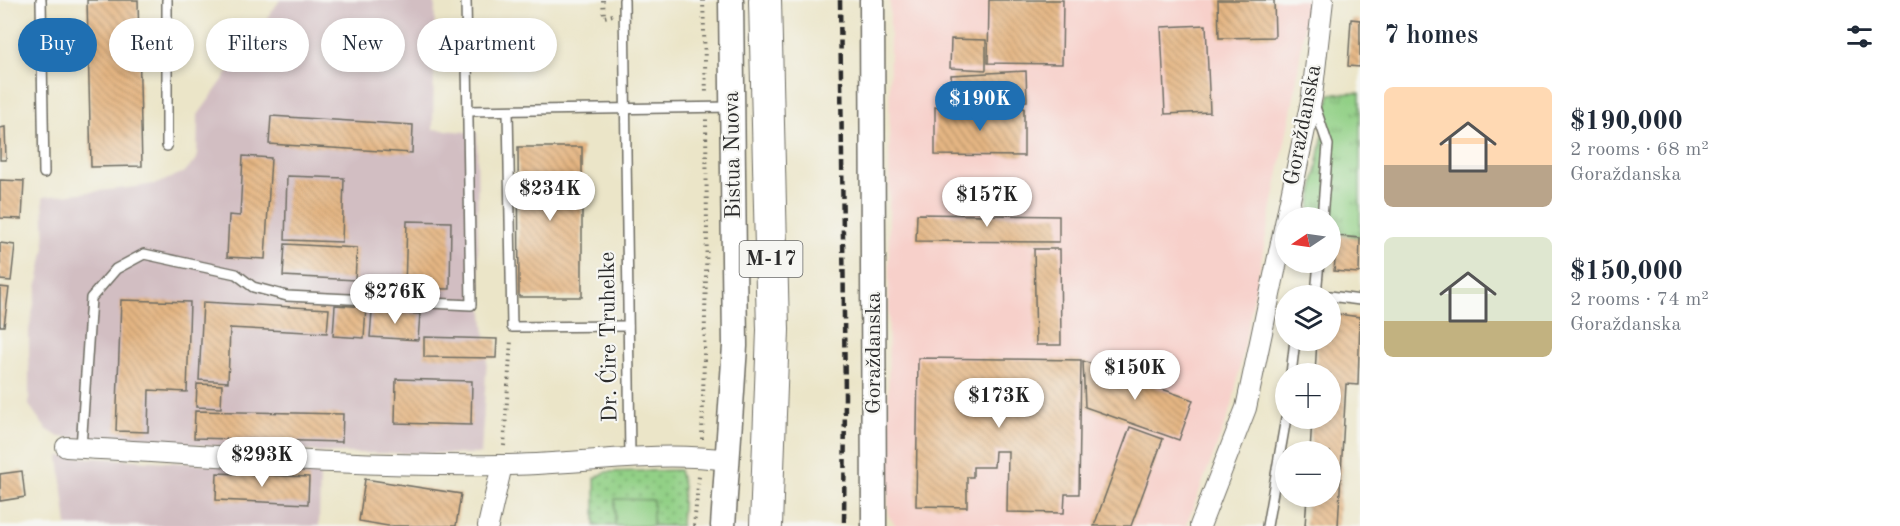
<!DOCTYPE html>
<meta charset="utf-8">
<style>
body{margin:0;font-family:"Old Standard TT",serif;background:#f2f2f3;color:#1f2937;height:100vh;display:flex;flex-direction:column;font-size:22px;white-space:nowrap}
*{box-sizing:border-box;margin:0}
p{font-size:20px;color:#747a83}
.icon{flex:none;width:33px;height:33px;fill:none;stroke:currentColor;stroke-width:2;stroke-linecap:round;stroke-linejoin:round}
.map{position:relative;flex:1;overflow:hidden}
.side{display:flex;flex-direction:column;background:#fff;width:540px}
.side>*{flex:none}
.banner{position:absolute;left:18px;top:18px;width:570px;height:54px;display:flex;gap:12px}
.needle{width:39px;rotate:257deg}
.fabs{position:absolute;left:1275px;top:207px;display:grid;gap:12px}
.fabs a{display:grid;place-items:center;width:66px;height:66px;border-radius:50%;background:#fff;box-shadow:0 3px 9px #0003;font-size:30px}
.price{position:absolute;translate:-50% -51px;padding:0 14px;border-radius:21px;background:#fff;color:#222;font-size:20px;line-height:39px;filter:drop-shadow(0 2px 3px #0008)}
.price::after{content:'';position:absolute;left:50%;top:36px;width:18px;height:14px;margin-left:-9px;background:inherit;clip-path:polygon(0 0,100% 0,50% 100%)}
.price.current{background:#1f6fb2;color:#fff}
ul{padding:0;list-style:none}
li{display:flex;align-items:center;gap:18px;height:150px;padding:0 24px}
li span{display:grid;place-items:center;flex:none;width:168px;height:120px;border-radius:9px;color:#555}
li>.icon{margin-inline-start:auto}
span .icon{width:72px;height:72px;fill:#fffc;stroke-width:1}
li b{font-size:26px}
h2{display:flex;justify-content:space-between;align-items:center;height:72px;padding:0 24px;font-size:26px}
.chip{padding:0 21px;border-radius:27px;background:#fff;box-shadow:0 3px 9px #0003;font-size:21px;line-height:54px}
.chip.current{background:#1f6fb2;color:#fff}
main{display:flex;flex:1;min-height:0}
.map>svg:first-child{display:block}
.built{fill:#f7d0ca}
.industrial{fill:#d2bec2}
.grass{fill:url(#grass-tufts);stroke:#5e7e58;stroke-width:1.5}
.park{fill:url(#park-dots);stroke:#5e7e58;stroke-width:1.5}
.pitch{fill:#92d086;stroke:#5e7e58;stroke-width:1.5}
.building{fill:url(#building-back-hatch)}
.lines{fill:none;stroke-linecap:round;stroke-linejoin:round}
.service-casing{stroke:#6e6c62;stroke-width:12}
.minor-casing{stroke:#6e6c62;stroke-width:22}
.tertiary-casing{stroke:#6e6c62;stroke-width:27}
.trunk-casing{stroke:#6e6c62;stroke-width:34}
.path{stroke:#6e6c62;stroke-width:4;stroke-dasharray:1.5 4.5;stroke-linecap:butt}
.service{stroke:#fff;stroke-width:9}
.minor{stroke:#fff;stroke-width:20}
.tertiary{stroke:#fff;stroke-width:24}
.trunk{stroke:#fff;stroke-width:32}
.rail{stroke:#2b2b2b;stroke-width:4.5;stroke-dasharray:9 4.5;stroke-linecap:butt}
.labels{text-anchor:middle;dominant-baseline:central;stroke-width:4.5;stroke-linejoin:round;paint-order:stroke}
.shield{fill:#f6f6f2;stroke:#686867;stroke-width:1.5}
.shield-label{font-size:21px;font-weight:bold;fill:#2b2b2b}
.street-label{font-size:22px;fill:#2b2b2b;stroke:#f6f6f2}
</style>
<main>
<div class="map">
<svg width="1360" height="526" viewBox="0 0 1360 526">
<defs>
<pattern id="grass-tufts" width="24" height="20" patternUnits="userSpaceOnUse" patternTransform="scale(1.5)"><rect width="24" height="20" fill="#92d086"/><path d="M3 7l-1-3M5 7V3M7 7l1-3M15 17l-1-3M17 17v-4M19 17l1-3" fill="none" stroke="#77a96e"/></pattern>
<pattern id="park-dots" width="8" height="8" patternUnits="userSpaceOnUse" patternTransform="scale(1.5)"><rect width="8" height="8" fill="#92d086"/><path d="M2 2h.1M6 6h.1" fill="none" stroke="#77a96e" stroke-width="1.8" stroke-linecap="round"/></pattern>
<pattern id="building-back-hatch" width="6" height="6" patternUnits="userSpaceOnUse" patternTransform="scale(1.5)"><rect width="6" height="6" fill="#e5b683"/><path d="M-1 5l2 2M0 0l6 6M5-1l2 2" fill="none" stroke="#ba946b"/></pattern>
</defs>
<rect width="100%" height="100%" fill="#f6f6f2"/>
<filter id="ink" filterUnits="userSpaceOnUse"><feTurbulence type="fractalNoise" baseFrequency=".0167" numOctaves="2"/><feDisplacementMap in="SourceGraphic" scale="12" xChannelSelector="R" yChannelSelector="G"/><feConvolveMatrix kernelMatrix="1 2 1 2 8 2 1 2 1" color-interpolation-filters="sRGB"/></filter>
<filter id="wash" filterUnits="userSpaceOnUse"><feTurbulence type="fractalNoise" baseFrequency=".008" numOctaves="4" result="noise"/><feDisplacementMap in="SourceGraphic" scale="24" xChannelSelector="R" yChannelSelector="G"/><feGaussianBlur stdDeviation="1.35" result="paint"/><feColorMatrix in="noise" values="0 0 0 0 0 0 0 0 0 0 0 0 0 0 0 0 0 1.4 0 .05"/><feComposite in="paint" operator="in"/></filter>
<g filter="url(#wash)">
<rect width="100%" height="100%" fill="#ebe5c8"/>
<polygon class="built" points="890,0 1308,0 1294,97 1232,406 1186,526 896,526 888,515"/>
<g class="industrial">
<polygon points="280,0 435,0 433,129 477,133 478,255 487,359 481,454 338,453 59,437 46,429 29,405 29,330 45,247 43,197 136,187 159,183 184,172 197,159 198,115"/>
<polygon points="59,456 320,470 319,526 67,526"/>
</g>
<polygon class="grass" points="1360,93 1360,238 1331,232 1330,218 1308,218 1330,94"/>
<polygon class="park" points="679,470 683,486 681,526 595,526 595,478 606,472"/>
<polygon class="pitch" points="615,499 653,500 653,526 615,526"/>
<g id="blocks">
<g class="building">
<polygon points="87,0 138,0 142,166 91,167"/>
<polygon points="989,0 1063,0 1062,64 988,63"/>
<polygon points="1218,0 1274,0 1275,37 1219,38"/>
<polygon points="1351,19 1360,20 1360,67 1348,66"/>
<polygon points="1206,25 1210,112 1165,114 1161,27"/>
<polygon points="951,39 986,40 986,70 950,68"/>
<polygon points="1026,71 1027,101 953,104 951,75"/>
<polygon points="935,107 1024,108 1024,156 935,155"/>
<polygon points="271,116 413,125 412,153 269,144"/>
<polygon points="5,127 6,160 0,160 0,128"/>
<polygon points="518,147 582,147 582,297 519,297"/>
<polygon points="243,156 271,158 265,259 227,257 229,215 240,216"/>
<polygon points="287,176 344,178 342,242 285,240"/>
<polygon points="0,180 24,181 22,219 0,218"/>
<polygon points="917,214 1059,216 1059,242 916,241"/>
<polygon points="407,221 451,222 450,289 405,288"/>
<polygon points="1337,236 1360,238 1359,273 1334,271"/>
<polygon points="0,243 15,245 11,281 0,280"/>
<polygon points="285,244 357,248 355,280 283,276"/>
<polygon points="1034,249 1060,249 1061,345 1036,345"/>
<polygon points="0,287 9,288 4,326 0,326"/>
<polygon points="121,300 190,302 187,392 149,390 148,432 116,431"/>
<polygon points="203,302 329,309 327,333 230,328 228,382 199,380"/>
<polygon points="335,305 366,307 364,338 333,336"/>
<polygon points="372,311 420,314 418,340 370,337"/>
<polygon points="1330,313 1360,317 1358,385 1346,384 1338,526 1305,526 1307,496 1330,496 1330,452 1310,452 1312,418 1330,418 1330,374 1315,374 1317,340 1330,340"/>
<polygon points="424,337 497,339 496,358 424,357"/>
<polygon points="918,358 1081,360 1079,494 1065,494 1064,513 1007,512 1008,451 995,451 994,467 973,467 973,477 967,477 967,507 916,506"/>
<polygon points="1083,361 1193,400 1179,440 1085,407"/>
<polygon points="396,379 472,381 471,425 395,423"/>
<polygon points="197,384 222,385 221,408 196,407"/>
<polygon points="195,411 343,414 342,442 194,438"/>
<polygon points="1130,427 1163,439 1131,526 1094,526"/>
<polygon points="22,471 25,497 0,501 0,474"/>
<polygon points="217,473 309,477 308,504 216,500"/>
<polygon points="365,479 461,494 456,526 388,526 359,521"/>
</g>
</g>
</g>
<g filter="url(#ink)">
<use href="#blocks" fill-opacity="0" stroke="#6e6c62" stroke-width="1.5"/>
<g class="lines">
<defs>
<g id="service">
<polyline points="41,0 44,173"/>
<polyline points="167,0 167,146"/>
<polyline points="624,0 630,457"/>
<polyline points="1314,104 1328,145 1322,218"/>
<polyline points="468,111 732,107"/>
<polyline points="508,111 512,327 628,326"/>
<polyline points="1319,262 1316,294 1327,296"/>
<polyline points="1330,296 1360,300"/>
<polyline points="1291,374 1295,340"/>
<polyline points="81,448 91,298 116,269 144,254 236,274 253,287 287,296 471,305 466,0"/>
<polyline points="1267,526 1286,418"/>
</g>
<g id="minor">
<path d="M66 447C211 455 356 467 501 465 577 465 652 450 728 460"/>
<polyline points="488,526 502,465"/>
<polyline points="1200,526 1246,408 1312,96 1323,0"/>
</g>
<g id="tertiary">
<polyline points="872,0 874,526"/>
<polyline points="723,526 735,346 731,0"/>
</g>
<polyline id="trunk" points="765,0 773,330 766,526"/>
</defs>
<use href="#service" class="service-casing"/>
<use href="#minor" class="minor-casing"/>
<use href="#tertiary" class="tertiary-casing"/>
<use href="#trunk" class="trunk-casing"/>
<g class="path">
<polyline points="603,0 604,17 613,15"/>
<polyline points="703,0 706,94"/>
<polyline points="702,439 707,234 706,119"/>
<polyline points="504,446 511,340"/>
<polyline points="694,526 699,476"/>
</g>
<use href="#service" class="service"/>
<use href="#minor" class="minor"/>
<use href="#tertiary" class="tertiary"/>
<use href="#trunk" class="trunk"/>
<polyline class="rail" points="840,0 845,395 844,526"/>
</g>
</g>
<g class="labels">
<rect class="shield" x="739.5" y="241" width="63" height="36" rx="4.5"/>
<g class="shield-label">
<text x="771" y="259">M-17</text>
</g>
<g class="street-label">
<text transform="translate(1303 125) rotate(-79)">Goraždanska</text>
<text transform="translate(733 155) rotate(-91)">Bistua Nuova</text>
<text transform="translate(609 337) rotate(-91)">Dr. Ćire Truhelke</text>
<text transform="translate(874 353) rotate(-90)">Goraždanska</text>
</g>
</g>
</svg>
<div class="fabs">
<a><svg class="needle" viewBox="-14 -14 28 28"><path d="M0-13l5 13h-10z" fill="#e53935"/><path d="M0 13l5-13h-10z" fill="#747a83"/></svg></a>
<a><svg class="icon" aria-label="layers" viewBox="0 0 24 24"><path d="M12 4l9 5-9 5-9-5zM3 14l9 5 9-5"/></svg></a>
<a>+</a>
<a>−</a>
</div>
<b class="price current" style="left:980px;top:132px">$190K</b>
<b class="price" style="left:550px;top:222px">$234K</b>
<b class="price" style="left:987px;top:228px">$157K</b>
<b class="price" style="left:395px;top:325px">$276K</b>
<b class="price" style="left:1135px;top:401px">$150K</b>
<b class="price" style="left:999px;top:429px">$173K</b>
<b class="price" style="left:262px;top:488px">$293K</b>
<div class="banner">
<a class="chip current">Buy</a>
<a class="chip">Rent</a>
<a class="chip">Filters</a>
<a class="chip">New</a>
<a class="chip">Apartment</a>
</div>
</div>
<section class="side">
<h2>7 homes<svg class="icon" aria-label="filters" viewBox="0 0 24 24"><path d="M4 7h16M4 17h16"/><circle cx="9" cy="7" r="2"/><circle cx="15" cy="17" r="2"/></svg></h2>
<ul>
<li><span style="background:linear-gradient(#ffd9b3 65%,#b9a48a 0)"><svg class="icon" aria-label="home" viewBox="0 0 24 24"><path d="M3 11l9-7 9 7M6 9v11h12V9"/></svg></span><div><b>$190,000</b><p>2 rooms · 68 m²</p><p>Goraždanska</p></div></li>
<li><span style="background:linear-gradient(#dfe7d0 70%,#c2b280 0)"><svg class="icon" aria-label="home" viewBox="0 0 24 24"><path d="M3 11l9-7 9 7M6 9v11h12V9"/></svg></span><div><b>$150,000</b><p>2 rooms · 74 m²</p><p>Goraždanska</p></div></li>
</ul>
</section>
</main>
